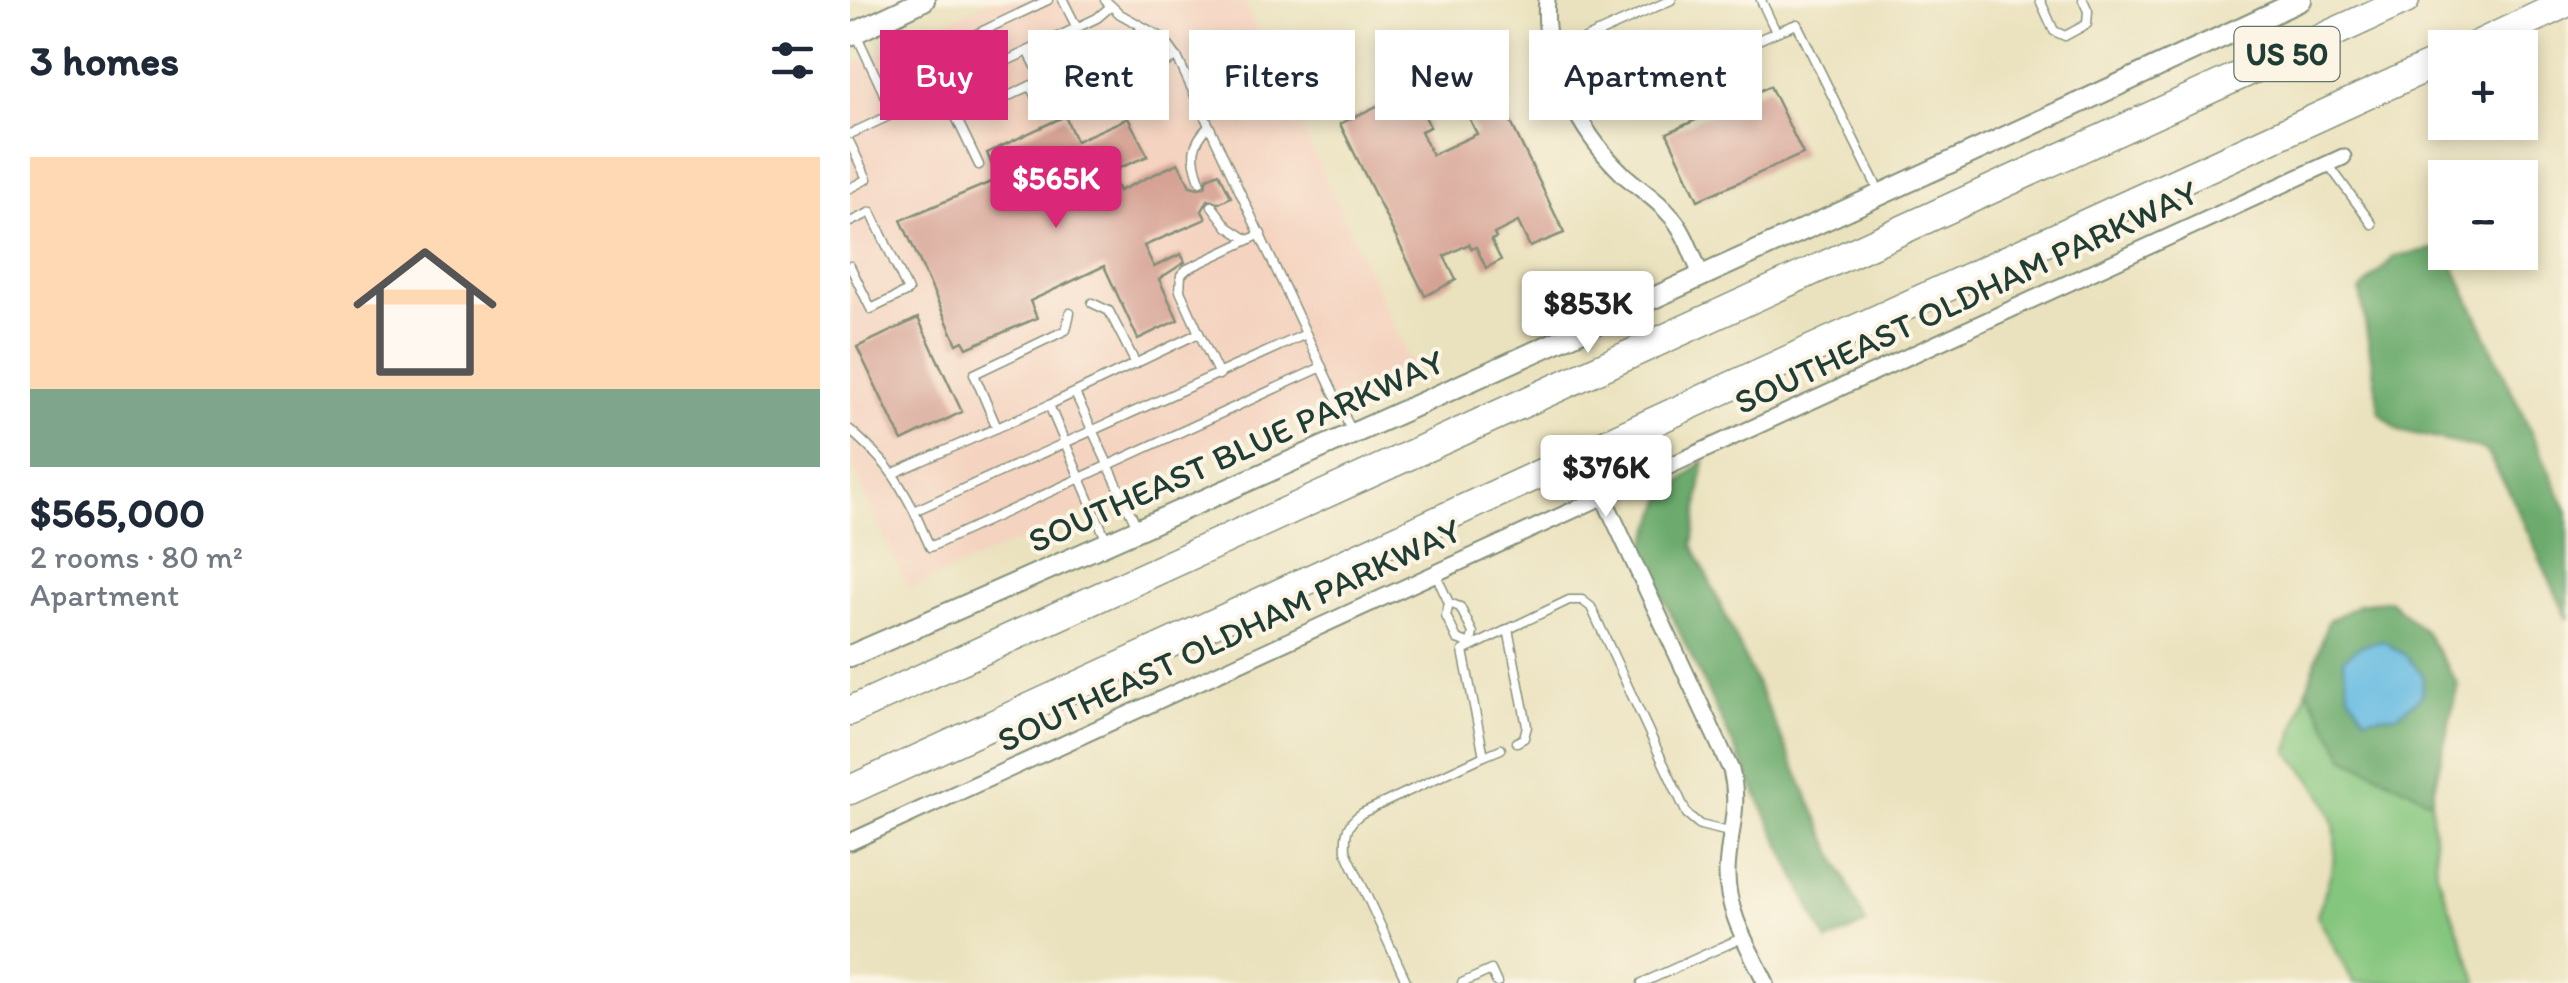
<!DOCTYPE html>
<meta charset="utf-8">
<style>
body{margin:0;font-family:Itim,sans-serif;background:#f2f2f3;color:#1f2937;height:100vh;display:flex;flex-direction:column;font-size:38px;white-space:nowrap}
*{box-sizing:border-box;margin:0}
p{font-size:32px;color:#747a83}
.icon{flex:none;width:55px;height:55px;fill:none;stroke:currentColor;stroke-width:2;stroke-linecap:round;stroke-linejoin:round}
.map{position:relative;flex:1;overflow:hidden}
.panel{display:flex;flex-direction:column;background:#fff;width:850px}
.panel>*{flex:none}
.guide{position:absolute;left:30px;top:30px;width:950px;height:90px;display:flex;gap:20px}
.buttons{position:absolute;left:1578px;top:30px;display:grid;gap:20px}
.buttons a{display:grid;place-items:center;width:110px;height:110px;border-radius:0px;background:#fff;box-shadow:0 5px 15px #0003;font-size:50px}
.price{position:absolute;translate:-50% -85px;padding:0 22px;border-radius:10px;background:#fff;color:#222;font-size:32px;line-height:65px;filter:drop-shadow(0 2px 5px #0008)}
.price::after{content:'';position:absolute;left:50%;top:60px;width:30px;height:22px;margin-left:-15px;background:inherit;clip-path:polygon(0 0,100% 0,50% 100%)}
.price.active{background:#db2777;color:#fff}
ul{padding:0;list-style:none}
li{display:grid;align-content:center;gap:20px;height:530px;padding:0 30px}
li span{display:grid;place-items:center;height:310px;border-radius:0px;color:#555}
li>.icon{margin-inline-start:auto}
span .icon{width:180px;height:180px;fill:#fffc;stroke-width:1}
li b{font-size:42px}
h2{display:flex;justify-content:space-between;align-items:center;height:120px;padding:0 30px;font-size:42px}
.pill{padding:0 35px;border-radius:0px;background:#fff;box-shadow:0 5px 15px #0003;font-size:35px;line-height:90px}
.pill.active{background:#db2777;color:#fff}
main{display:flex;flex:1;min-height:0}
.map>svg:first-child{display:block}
.built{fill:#f4d3c0}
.green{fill:#85c67e;stroke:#528259;stroke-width:2.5}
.forest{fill:#6cab6d;stroke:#467450;stroke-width:2.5}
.water{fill:#66bbe2;stroke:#427c8b;stroke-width:2.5}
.building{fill:#d6a294}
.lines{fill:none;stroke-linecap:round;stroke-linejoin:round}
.service-casing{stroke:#849079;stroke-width:11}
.minor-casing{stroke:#849079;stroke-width:19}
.tertiary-casing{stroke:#849079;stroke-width:24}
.motorway-casing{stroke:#849079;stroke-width:31}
.service{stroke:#fff;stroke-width:8}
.minor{stroke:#fff;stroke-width:15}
.tertiary{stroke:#fff;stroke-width:20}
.motorway{stroke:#fff;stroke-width:28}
.labels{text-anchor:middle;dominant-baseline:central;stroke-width:8;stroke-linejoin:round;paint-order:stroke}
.shield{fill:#fcf5e5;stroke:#617469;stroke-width:2.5}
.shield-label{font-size:32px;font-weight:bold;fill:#1f3d34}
.street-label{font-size:35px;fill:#1f3d34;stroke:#fcf5e5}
</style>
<main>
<section class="panel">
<h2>3 homes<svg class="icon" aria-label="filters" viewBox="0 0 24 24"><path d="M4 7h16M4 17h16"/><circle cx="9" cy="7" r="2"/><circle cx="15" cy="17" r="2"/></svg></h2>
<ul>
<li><span style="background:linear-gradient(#ffd9b3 75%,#7fa58c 0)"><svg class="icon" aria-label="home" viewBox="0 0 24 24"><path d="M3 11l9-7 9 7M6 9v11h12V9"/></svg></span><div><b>$565,000</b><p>2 rooms · 80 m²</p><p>Apartment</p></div></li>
</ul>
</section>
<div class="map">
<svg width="1718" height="983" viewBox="0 0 1718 983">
<rect width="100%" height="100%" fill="#fcf5e5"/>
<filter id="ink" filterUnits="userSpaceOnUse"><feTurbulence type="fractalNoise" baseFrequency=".01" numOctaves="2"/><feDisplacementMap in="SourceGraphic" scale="20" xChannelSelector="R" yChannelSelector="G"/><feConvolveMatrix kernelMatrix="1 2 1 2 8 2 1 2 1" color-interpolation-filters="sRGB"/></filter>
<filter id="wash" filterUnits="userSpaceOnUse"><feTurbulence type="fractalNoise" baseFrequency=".0048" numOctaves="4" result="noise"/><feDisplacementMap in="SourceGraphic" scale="40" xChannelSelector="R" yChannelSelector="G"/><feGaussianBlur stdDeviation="2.25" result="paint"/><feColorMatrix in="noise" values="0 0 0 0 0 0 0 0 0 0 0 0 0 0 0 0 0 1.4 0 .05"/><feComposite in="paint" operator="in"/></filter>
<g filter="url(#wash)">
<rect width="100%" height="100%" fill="#eae2be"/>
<polygon class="built" points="142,0 393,0 561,364 59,590 0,461 0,66"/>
<path class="green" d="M1457 689 1495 757 1581 801 1587 873 1628 983H1504L1467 915C1495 838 1495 814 1438 752Z"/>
<g class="forest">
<polygon points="1595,247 1718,512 1718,620 1659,491 1635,450 1549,430 1530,413 1510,291 1545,256"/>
<polygon points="854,460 843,545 1016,924 977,942 792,553 814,498"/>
<polygon points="1539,600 1576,633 1608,684 1581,801 1495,757 1457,689 1478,621 1510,604"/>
</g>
<polygon class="water" points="1533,641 1555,655 1573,675 1572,696 1547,715 1515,717 1499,694 1493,659 1512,645"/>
<g id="blocks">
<g class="building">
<polygon points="643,85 714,233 680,247 668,222 644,234 646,238 641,240 651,260 636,268 626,247 622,249 619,244 594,256 606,280 575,296 490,124 562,89 580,127 571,131 582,155 627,134 611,101"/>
<polygon points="920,86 953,154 848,200 817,133"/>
<polygon points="215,116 226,141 278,118 298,156 259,172 269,191 328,163 340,186 348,188 355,187 357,178 369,173 381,197 369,203 358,200 352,211 356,219 294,246 304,267 331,254 335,262 309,279 328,320 288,339 254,266 180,301 187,318 117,348 113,341 107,344 51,220 148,179 137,153"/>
<polygon points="68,318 112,412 52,441 7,347"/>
</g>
</g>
</g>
<g filter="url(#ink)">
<use href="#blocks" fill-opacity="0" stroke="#849079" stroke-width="2.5"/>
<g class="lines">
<defs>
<g id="service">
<polyline points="213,0 227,28"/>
<polyline points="255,0 270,14 313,38 327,57 501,430"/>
<polyline points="911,0 926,32 947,24 1030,193"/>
<polyline points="1190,0 1204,31 1215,36 1237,24 1238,11 1233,0"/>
<polyline points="747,33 777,96 785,96 926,32"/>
<polyline points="7,36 43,113"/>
<polyline points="178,51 193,80 275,42 294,28"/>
<polyline points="702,54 821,0"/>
<path d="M180 86C185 94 189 109 200 111 219 114 304 68 327 57"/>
<polyline points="93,90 129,165"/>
<path d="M80 96C72 80 66 70 80 56L198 0"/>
<polyline points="135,107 193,80"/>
<polyline points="0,134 178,51 247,18 260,7"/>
<polyline points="0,143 17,179 0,188"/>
<polyline points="1478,164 1522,224"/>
<path d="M350 181C341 157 341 144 359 126"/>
<polyline points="362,206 378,227 398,240"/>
<polyline points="0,222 21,212 58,291 21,309 0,266"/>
<polyline points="242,303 259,311 286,364"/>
<polyline points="349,333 330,291 331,275 337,269 411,234"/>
<polyline points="225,393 287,527"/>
<polyline points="199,405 256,539"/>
<polyline points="147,428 124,374 216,330 220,313"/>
<path d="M0 430C33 459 44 472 64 511L456 334"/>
<polyline points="44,473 199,405 349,333 369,375"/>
<polyline points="64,511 80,547 472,367"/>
<polyline points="586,575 599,603"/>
<polyline points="658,629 677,726 674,738 667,742"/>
<polyline points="618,643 607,639 596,616 599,603 610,607 623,633 620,647"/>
<polyline points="634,756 651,749"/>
<path d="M557 983 496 851C495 833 496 824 512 813L634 756 613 651 719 600H732L741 607 837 814 850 825 883 833"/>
<polyline points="612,983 641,970 647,983"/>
<polyline points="792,983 894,937"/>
</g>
<g id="minor">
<path d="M697 0C691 60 730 133 773 174 788 188 807 199 820 215 835 230 843 258 852 277"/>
<path d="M753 496 881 770C891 809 878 834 877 872 876 911 899 948 916 983"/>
<polyline points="0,842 1493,157"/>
</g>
<g id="tertiary">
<polyline points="0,35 74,0"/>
<path d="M0 656C487 444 970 224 1451 0"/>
</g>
<g id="motorway">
<polyline points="1621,48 1718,2"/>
<polyline points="0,711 1555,0"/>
<polyline points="0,790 1595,59"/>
</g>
</defs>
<use href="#service" class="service-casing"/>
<use href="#minor" class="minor-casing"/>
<use href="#tertiary" class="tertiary-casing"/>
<use href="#motorway" class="motorway-casing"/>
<use href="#service" class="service"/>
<use href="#minor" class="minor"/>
<use href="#tertiary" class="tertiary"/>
<use href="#motorway" class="motorway"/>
</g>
</g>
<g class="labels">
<rect class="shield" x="1384.5" y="27" width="105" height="54" rx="8"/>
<g class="shield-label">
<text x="1437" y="54">US 50</text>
</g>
<g class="street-label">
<text transform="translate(1116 297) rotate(-25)">SOUTHEAST OLDHAM PARKWAY</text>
<text transform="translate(386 451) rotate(-24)">SOUTHEAST BLUE PARKWAY</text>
<text transform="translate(379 635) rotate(-25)">SOUTHEAST OLDHAM PARKWAY</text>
</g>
</g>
</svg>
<div class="buttons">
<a>+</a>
<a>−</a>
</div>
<b class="price active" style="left:206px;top:231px">$565K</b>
<b class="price" style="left:738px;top:356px">$853K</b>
<b class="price" style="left:756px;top:520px">$376K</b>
<div class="guide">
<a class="pill active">Buy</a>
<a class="pill">Rent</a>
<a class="pill">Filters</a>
<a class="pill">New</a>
<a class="pill">Apartment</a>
</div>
</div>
</main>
